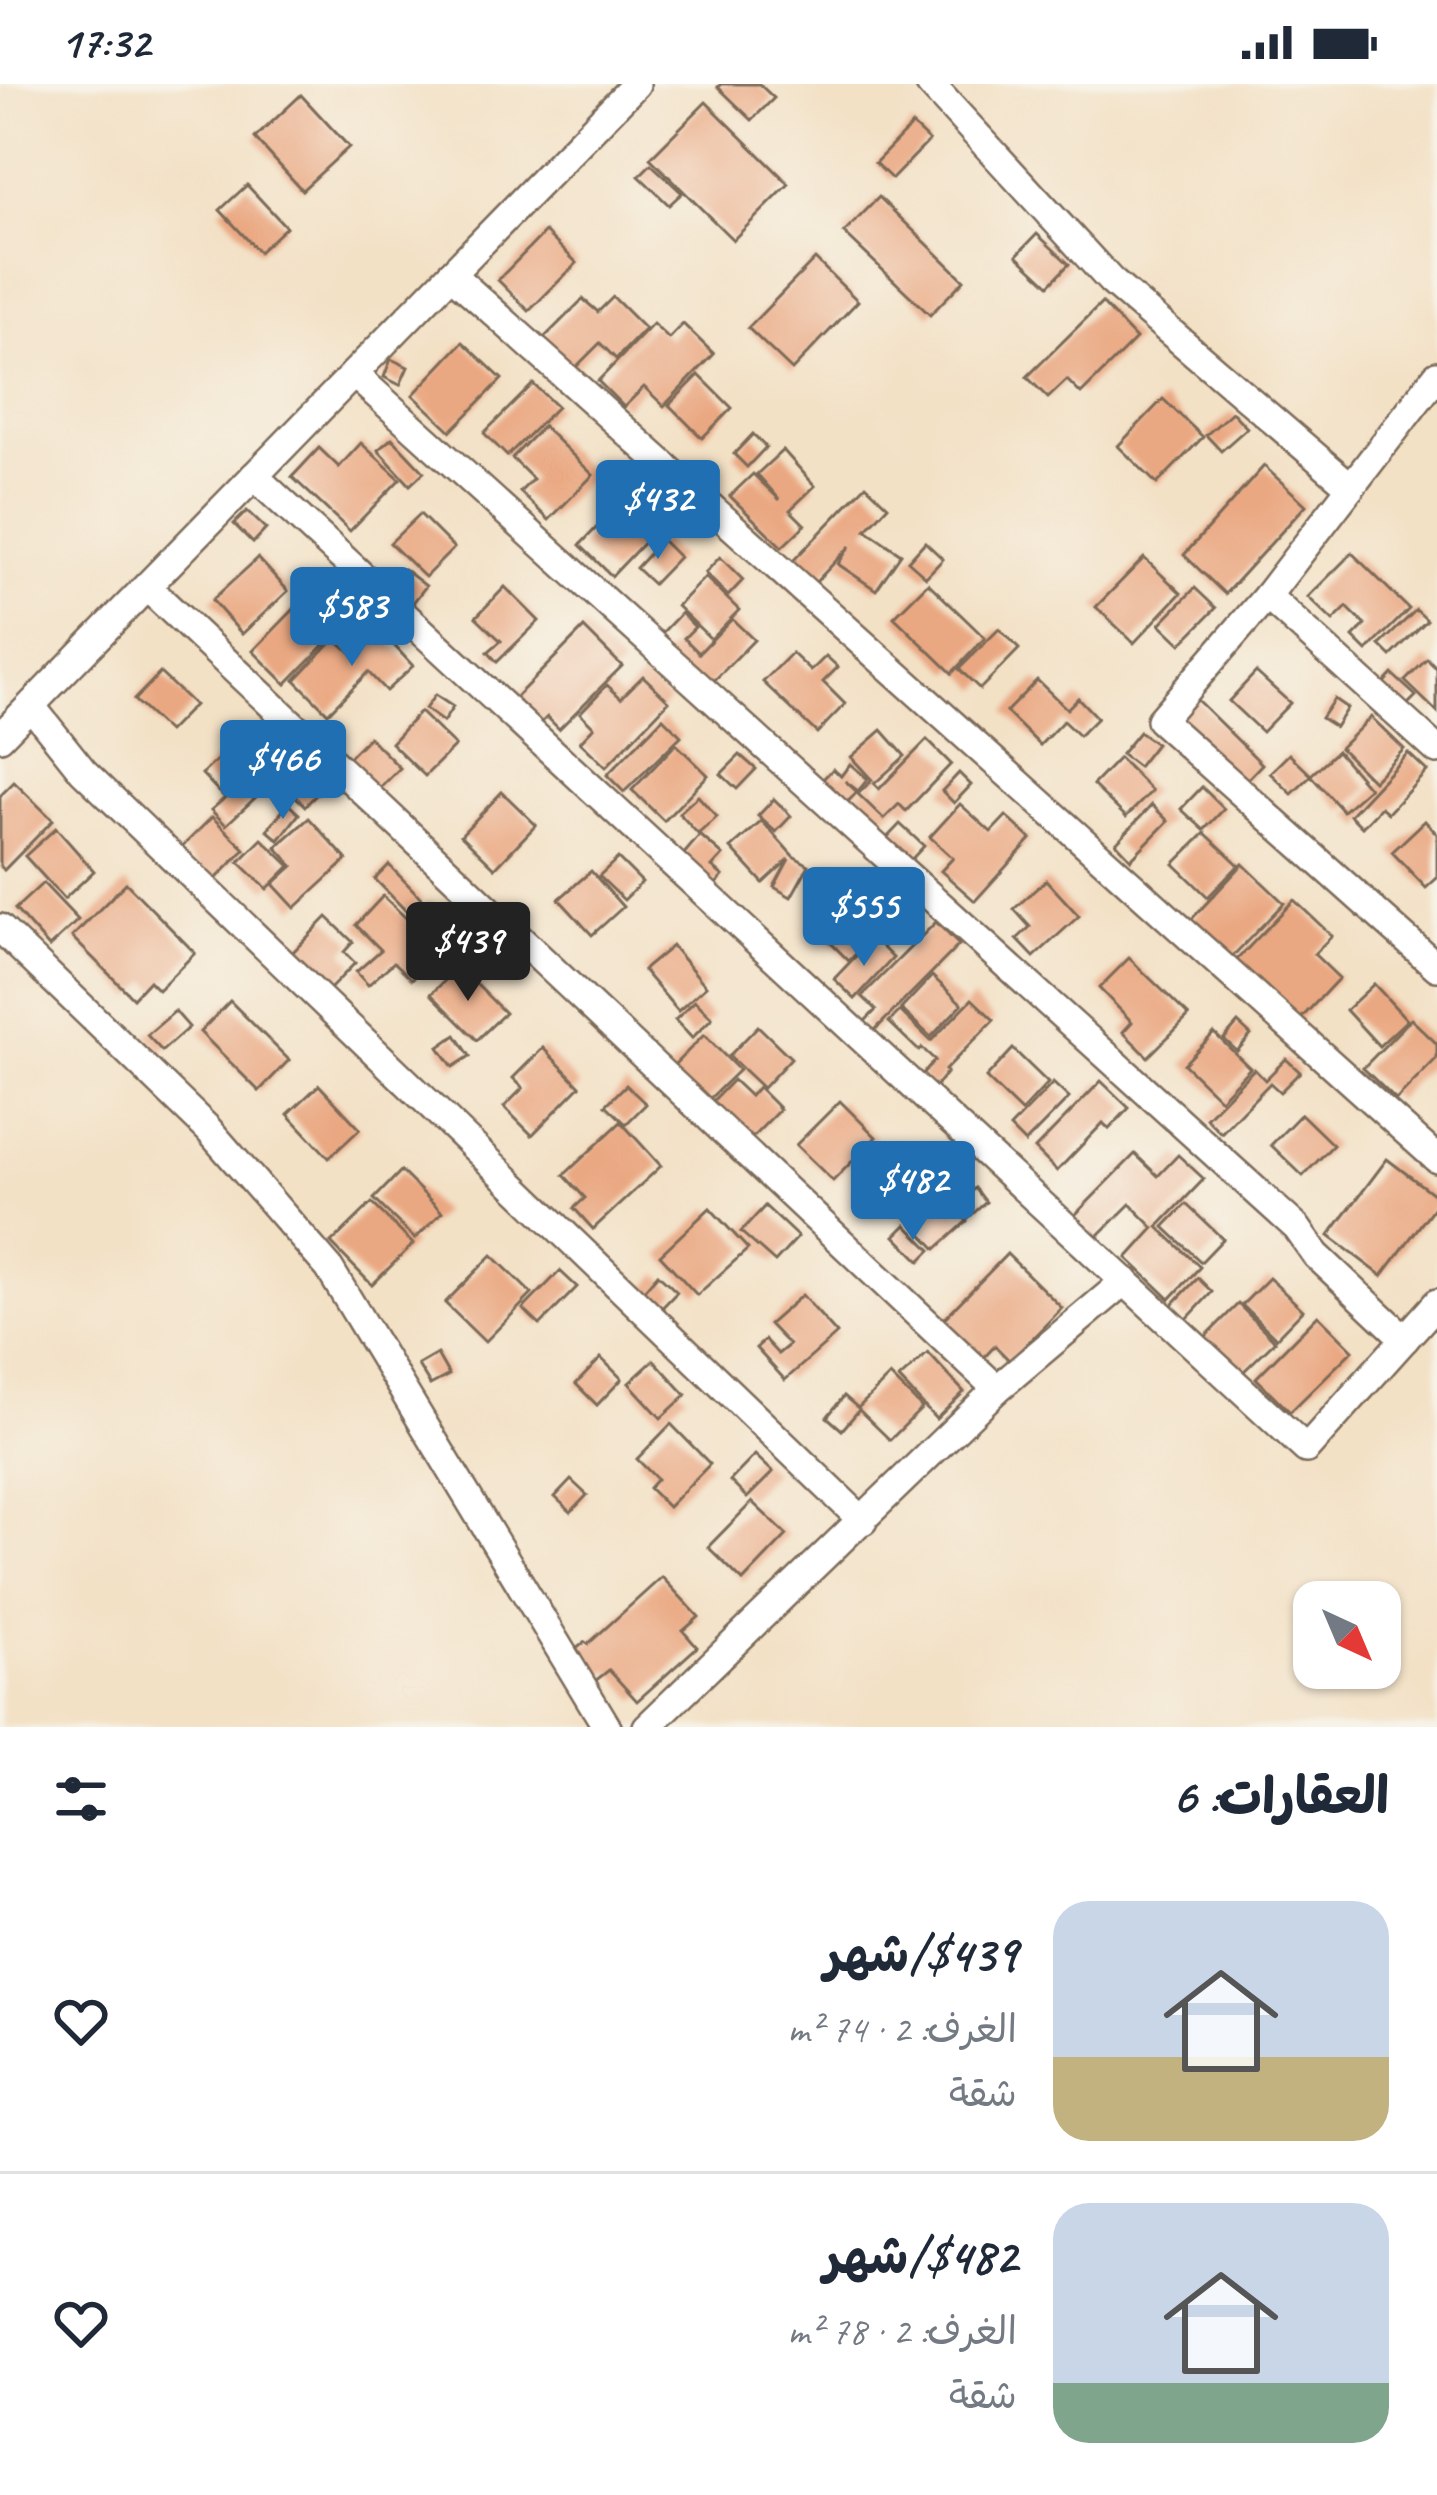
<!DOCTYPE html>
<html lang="ar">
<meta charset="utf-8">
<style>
body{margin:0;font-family:Caveat,"Playpen Sans Arabic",sans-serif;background:#f2f2f3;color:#1f2937;direction:rtl;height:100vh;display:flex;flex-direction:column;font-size:45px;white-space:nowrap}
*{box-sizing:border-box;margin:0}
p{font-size:39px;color:#747a83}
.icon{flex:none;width:66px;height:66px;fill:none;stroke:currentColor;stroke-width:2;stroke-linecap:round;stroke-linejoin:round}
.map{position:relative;height:1643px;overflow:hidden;direction:ltr}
.details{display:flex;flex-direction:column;background:#fff;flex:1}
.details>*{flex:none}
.needle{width:78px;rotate:136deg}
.controls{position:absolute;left:1293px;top:1497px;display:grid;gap:24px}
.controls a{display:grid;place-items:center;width:108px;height:108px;border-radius:24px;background:#fff;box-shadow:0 3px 9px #0004;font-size:60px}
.price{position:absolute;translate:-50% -102px;padding:0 27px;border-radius:12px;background:#1f6fb2;color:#fff;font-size:39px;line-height:78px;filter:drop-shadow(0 3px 6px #0008)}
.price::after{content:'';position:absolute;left:50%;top:72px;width:36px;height:27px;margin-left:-18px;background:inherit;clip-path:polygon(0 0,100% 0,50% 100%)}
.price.current{background:#222;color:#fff}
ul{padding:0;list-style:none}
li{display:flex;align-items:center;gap:36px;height:300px;padding:0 48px}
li+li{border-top:3px solid #e0e1e3}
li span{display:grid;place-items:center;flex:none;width:336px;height:240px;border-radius:36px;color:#555}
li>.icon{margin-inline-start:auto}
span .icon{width:144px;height:144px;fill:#fffc;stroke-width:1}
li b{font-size:51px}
h2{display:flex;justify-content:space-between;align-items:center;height:144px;padding:0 48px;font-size:51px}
.status{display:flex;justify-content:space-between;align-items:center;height:84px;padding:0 60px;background:#fff;direction:ltr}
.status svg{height:33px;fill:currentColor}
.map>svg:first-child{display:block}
.building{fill:#eaa882}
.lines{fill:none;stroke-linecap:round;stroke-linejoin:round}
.minor-casing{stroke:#7b6a59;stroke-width:32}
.minor{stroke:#fff;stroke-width:27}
</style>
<div class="status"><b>17:32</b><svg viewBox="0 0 49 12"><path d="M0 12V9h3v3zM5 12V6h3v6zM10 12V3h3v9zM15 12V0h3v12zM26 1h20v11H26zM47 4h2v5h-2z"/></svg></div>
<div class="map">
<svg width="1437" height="1643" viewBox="0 0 1437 1643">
<rect width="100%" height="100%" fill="#f7f3e8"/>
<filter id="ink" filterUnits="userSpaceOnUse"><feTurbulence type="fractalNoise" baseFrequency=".00833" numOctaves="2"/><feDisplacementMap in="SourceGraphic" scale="24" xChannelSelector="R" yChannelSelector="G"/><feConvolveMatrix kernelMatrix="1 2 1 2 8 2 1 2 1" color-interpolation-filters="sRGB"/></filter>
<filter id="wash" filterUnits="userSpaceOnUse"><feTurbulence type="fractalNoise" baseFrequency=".004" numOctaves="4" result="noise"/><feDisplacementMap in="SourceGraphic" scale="48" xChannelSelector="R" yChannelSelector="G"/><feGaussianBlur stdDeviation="2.7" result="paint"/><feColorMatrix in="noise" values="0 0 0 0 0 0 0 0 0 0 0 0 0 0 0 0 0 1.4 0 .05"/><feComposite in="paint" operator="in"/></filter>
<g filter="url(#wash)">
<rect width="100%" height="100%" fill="#f3e1c6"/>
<g id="blocks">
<g class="building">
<polygon points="721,0 759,0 774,14 752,36 718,3"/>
<polygon points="301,11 349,63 302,106 255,54"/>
<polygon points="706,18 789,100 733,156 650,74"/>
<polygon points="912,41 929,57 892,95 875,79"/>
<polygon points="651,80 682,109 669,121 639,92"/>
<polygon points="247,101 286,143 259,168 220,126"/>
<polygon points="879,113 964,196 930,231 844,149"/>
<polygon points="545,148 577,179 529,227 498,196"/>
<polygon points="1037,150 1069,180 1049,201 1017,171"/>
<polygon points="815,175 858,217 792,286 748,244"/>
<polygon points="613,213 645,245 616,275 600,259 569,290 538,260 583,215 598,228"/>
<polygon points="1102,219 1136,255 1081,310 1067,296 1048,314 1027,293"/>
<polygon points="653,240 669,255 683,240 714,270 664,322 644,303 624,323 598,297"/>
<polygon points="463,258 502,295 451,347 413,311"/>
<polygon points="391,275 408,283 400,301 384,293"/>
<polygon points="699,291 732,324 702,354 669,321"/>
<polygon points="533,300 557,323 507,372 484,349"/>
<polygon points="1163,315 1203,353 1157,400 1118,362"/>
<polygon points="1232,328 1247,344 1221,367 1206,351"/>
<polygon points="543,342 593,391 549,436 520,408 533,395 512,374"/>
<polygon points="753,350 766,363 747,383 734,370"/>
<polygon points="392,354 424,388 410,401 378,366"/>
<polygon points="361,359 400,395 350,447 292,393 319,364 339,383"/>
<polygon points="783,366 815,402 790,426 805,441 782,463 730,412 753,390 780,416 757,390"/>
<polygon points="1264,382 1306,421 1225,510 1184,471"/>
<polygon points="866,401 888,422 866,446 901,470 876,506 838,480 850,462 814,500 792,478"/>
<polygon points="621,418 653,449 612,492 580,461"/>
<polygon points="247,427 266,445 253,459 234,440"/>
<polygon points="420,430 454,464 425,493 390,459"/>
<polygon points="662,456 679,473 653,500 636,484"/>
<polygon points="925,458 943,475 926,493 908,477"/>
<polygon points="1352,469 1409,525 1367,567 1353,553 1365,541 1347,523 1333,537 1308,513"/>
<polygon points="720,473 743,496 728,512 705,489"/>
<polygon points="258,474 288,507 242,550 212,516"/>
<polygon points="1144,474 1181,509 1134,559 1096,523"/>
<polygon points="404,485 426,502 409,524 387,507"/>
<polygon points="705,493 739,526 711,555 677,522"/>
<polygon points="928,499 985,554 952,589 894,533"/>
<polygon points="505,503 539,537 497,578 488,568 501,557 476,533"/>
<polygon points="1195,504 1216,524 1181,560 1160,540"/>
<polygon points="304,515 337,548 286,600 253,567"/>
<polygon points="1416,526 1427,536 1391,572 1380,561"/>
<polygon points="681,529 695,543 684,554 699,569 732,535 754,556 701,610 663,573 674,562 662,549"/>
<polygon points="377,543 413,582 386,607 368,588 328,629 295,596 335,554 350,568"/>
<polygon points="584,544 622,582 559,645 547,633 537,643 511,618"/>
<polygon points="999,545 1019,565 980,605 959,585"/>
<polygon points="792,569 811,587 826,572 838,583 823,598 845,620 817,649 763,598"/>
<polygon points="1427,575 1437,585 1437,628 1405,597"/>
<polygon points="1256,588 1290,619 1262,648 1229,617"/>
<polygon points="160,589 194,621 168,648 134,616"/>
<polygon points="1392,590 1416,612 1401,627 1378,605"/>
<polygon points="643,592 669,617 606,683 580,658 594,643 580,629 607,601 621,614"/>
<polygon points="1037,596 1067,625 1078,614 1097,634 1079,652 1063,637 1040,661 1006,628"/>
<polygon points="435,611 453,623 443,638 425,625"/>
<polygon points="1195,614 1262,680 1239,704 1172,638"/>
<polygon points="1334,615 1347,624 1335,643 1321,634"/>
<polygon points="420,628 455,662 425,692 391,659"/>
<polygon points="1371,633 1404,665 1373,697 1340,664"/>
<polygon points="663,634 681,652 624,708 607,691"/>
<polygon points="882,646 905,672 874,700 879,705 927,656 951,680 906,727 899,720 884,735 858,710 872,696 851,673"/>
<polygon points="1139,648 1156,660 1138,683 1121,670"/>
<polygon points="369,653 400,684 369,715 338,684"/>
<polygon points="676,660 708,691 664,737 632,706"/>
<polygon points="232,662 269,701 226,741 211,726 225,714 202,690"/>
<polygon points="1337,667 1369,704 1343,727 1311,692 1292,710 1270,689 1289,670 1311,691"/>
<polygon points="1408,669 1427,687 1388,729 1381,723 1362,743 1350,731"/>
<polygon points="740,671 756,685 737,705 721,690"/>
<polygon points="1119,674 1152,707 1126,733 1093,701"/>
<polygon points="850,680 868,695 858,707 845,697 857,708 840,726 816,702 833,685 841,692"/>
<polygon points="959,689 971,701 954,719 942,707"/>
<polygon points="313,691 325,702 305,722 293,710"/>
<polygon points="14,698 53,736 4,786 0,782 0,712"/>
<polygon points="1202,703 1224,725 1204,746 1181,725"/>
<polygon points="502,708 536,741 495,784 461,751"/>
<polygon points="698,712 717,733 698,750 679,729"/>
<polygon points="774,715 791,732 776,748 758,732"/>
<polygon points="288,720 299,730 279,756 267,746"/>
<polygon points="960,720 991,748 1006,732 1031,755 975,817 941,787 953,774 930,753"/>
<polygon points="1152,721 1168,737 1131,775 1116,759"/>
<polygon points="212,733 245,765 213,798 180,765"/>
<polygon points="309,734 347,776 295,824 273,800 293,782 276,763"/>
<polygon points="762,737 793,772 809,781 791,813 774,803 789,775 763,799 731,764"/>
<polygon points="1425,737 1437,750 1437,794 1426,804 1392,768"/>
<polygon points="900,740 924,762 906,781 882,759"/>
<polygon points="56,744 94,787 64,815 25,772"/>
<polygon points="1205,749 1239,781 1208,813 1174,780"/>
<polygon points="700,751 723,771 712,783 723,792 710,807 677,778"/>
<polygon points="262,755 290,782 267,805 239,778"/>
<polygon points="618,774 642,798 624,816 599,792"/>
<polygon points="1243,780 1284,819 1228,877 1188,839"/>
<polygon points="389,781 422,815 408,829 375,795"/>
<polygon points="591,787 623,823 592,851 559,815"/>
<polygon points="1046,796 1079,832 1034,873 1017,855 1030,843 1014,825"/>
<polygon points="43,799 78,836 49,863 15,825"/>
<polygon points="126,799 195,869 158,906 149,897 133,914 72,853"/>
<polygon points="843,810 879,846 849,877 813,841"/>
<polygon points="383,812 409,837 430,817 445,834 425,853 427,855 447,835 460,847 412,895 394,878 368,901 356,888 381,866 356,841"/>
<polygon points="1294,816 1332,852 1314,870 1339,894 1293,943 1230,883"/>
<polygon points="327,833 353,858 344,868 355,879 328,907 290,871"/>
<polygon points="936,838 959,861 871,950 862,940 876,926 862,912"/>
<polygon points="873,854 893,874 855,915 834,895"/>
<polygon points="672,862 706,902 678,927 643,886"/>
<polygon points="1129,874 1189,932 1148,973 1123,948 1132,938 1099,904"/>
<polygon points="459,883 505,929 477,956 431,910"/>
<polygon points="932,892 962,920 931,953 901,925"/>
<polygon points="1374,900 1407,936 1379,962 1346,926"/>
<polygon points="972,915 994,936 945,986 947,988 934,1004 920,993 935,976 922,964 919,967 889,938 900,927 931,957"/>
<polygon points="230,917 289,976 259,1007 200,948"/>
<polygon points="695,917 712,934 692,954 675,936"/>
<polygon points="175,927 189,943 162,967 147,951"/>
<polygon points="1411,935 1437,960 1437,974 1396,1016 1363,984"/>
<polygon points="1238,939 1251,951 1237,967 1224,955"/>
<polygon points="758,942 791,974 763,1004 729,972"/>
<polygon points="1214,949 1250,984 1220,1015 1184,980"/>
<polygon points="456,951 470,972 453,983 439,963"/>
<polygon points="704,951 739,986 699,1025 665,990"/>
<polygon points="543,964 580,1002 532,1051 504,1023 523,1004 513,994"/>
<polygon points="1013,965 1048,999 1021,1028 986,994"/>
<polygon points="1286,975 1300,988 1280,1008 1270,999 1221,1049 1206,1034 1254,985 1265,996"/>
<polygon points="733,996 750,1012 758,1003 780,1025 743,1063 704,1026"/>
<polygon points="1101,997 1129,1024 1109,1045 1103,1039 1057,1087 1035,1065"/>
<polygon points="1053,999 1069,1014 1025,1059 1010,1044"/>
<polygon points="319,1001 360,1045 329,1074 288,1030"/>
<polygon points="626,1001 646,1020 626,1040 606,1021"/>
<polygon points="840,1017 876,1053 833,1097 796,1061"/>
<polygon points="1301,1030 1333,1061 1303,1092 1271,1061"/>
<polygon points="621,1038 661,1082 593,1145 574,1124 585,1114 564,1091"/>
<polygon points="1135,1070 1158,1092 1178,1071 1204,1095 1158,1143 1200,1183 1170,1215 1127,1174 1154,1144 1130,1120 1096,1154 1074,1132"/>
<polygon points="1387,1075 1437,1113 1437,1119 1382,1192 1329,1152"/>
<polygon points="899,1078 913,1091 899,1106 885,1092"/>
<polygon points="401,1087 442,1128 415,1155 374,1115"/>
<polygon points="931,1098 967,1137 936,1165 900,1126"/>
<polygon points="975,1104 986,1118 968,1134 956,1122"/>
<polygon points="372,1119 413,1160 372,1201 331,1159"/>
<polygon points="1186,1120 1223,1155 1201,1178 1164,1143"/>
<polygon points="765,1122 798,1153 775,1178 741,1148"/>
<polygon points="710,1124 748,1165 697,1211 660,1171"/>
<polygon points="906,1141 931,1166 920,1177 895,1152"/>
<polygon points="1007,1170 1062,1224 1010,1277 995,1262 970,1288 930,1249"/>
<polygon points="492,1171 532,1210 485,1258 445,1219"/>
<polygon points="560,1187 577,1203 540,1241 523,1225"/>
<polygon points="658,1190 677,1208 655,1231 637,1214"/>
<polygon points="1198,1194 1212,1208 1186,1236 1171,1222"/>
<polygon points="1269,1194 1303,1226 1276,1254 1242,1221"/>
<polygon points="802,1211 837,1250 785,1296 756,1264 765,1256 778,1270 789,1261 769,1240"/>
<polygon points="1238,1220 1275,1257 1241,1290 1204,1254"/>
<polygon points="1318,1231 1353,1266 1290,1328 1256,1294"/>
<polygon points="928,1269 964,1308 936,1335 899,1295"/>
<polygon points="437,1270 449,1291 430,1301 418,1281"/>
<polygon points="601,1274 622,1295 597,1321 576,1300"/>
<polygon points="654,1276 686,1311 661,1334 629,1299"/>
<polygon points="890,1292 922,1324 890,1356 859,1326 842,1346 827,1333 844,1312 858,1324"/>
<polygon points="671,1340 710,1380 668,1423 649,1404 657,1395 637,1375"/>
<polygon points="755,1371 773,1388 747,1414 730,1397"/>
<polygon points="571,1396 587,1411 571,1428 555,1413"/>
<polygon points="752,1418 787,1451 743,1497 708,1463"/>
<polygon points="662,1493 699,1533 683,1547 697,1563 637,1617 609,1586 590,1601 567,1572 585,1558 588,1560"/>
</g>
</g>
</g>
<g filter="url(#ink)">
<use href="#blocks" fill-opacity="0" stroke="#7b6a59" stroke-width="3"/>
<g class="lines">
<defs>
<g id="minor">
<polyline points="930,0 1111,197 1351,403"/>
<polyline points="451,190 1437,1075"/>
<polyline points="354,290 1297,1144 1316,1171 1405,1255"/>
<polyline points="1437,291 1267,512 1160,636 1437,883"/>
<polyline points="254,392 1306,1365 1437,1219"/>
<polyline points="147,503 997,1305"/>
<polyline points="1267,512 1437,666"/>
<polyline points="31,622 83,687 863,1437"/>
<polyline points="0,653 636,0"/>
<polyline points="0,844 208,1045 329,1184 607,1643"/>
<polyline points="647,1643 997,1305 1125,1197"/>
</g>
</defs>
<use href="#minor" class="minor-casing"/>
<use href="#minor" class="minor"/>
</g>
</g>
</svg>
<div class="controls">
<a><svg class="needle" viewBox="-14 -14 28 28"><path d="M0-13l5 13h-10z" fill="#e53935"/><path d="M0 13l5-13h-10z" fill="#747a83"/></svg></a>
</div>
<b class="price" style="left:658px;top:478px">$432</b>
<b class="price" style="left:352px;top:585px">$583</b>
<b class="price" style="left:283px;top:738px">$466</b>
<b class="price" style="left:864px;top:885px">$555</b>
<b class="price current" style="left:468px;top:920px">$439</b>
<b class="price" style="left:913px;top:1159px">$482</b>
</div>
<section class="details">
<h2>العقارات: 6<svg class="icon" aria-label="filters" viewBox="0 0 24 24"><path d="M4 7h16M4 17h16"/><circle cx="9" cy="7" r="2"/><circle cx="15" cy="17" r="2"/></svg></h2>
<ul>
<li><span style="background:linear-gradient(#c9d6e8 65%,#c2b280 0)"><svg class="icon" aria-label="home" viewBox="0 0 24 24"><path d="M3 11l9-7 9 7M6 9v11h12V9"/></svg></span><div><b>$439/شهر</b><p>الغرف: 2 · 74 m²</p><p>شقة</p></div><svg class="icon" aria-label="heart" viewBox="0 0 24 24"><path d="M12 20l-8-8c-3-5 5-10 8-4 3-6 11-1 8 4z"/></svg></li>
<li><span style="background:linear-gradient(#c9d6e8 75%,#7fa58c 0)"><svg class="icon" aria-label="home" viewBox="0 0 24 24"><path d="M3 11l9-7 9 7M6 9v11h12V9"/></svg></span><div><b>$482/شهر</b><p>الغرف: 2 · 78 m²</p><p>شقة</p></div><svg class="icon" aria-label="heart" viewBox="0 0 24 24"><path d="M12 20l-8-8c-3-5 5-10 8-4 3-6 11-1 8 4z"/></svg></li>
</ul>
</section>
